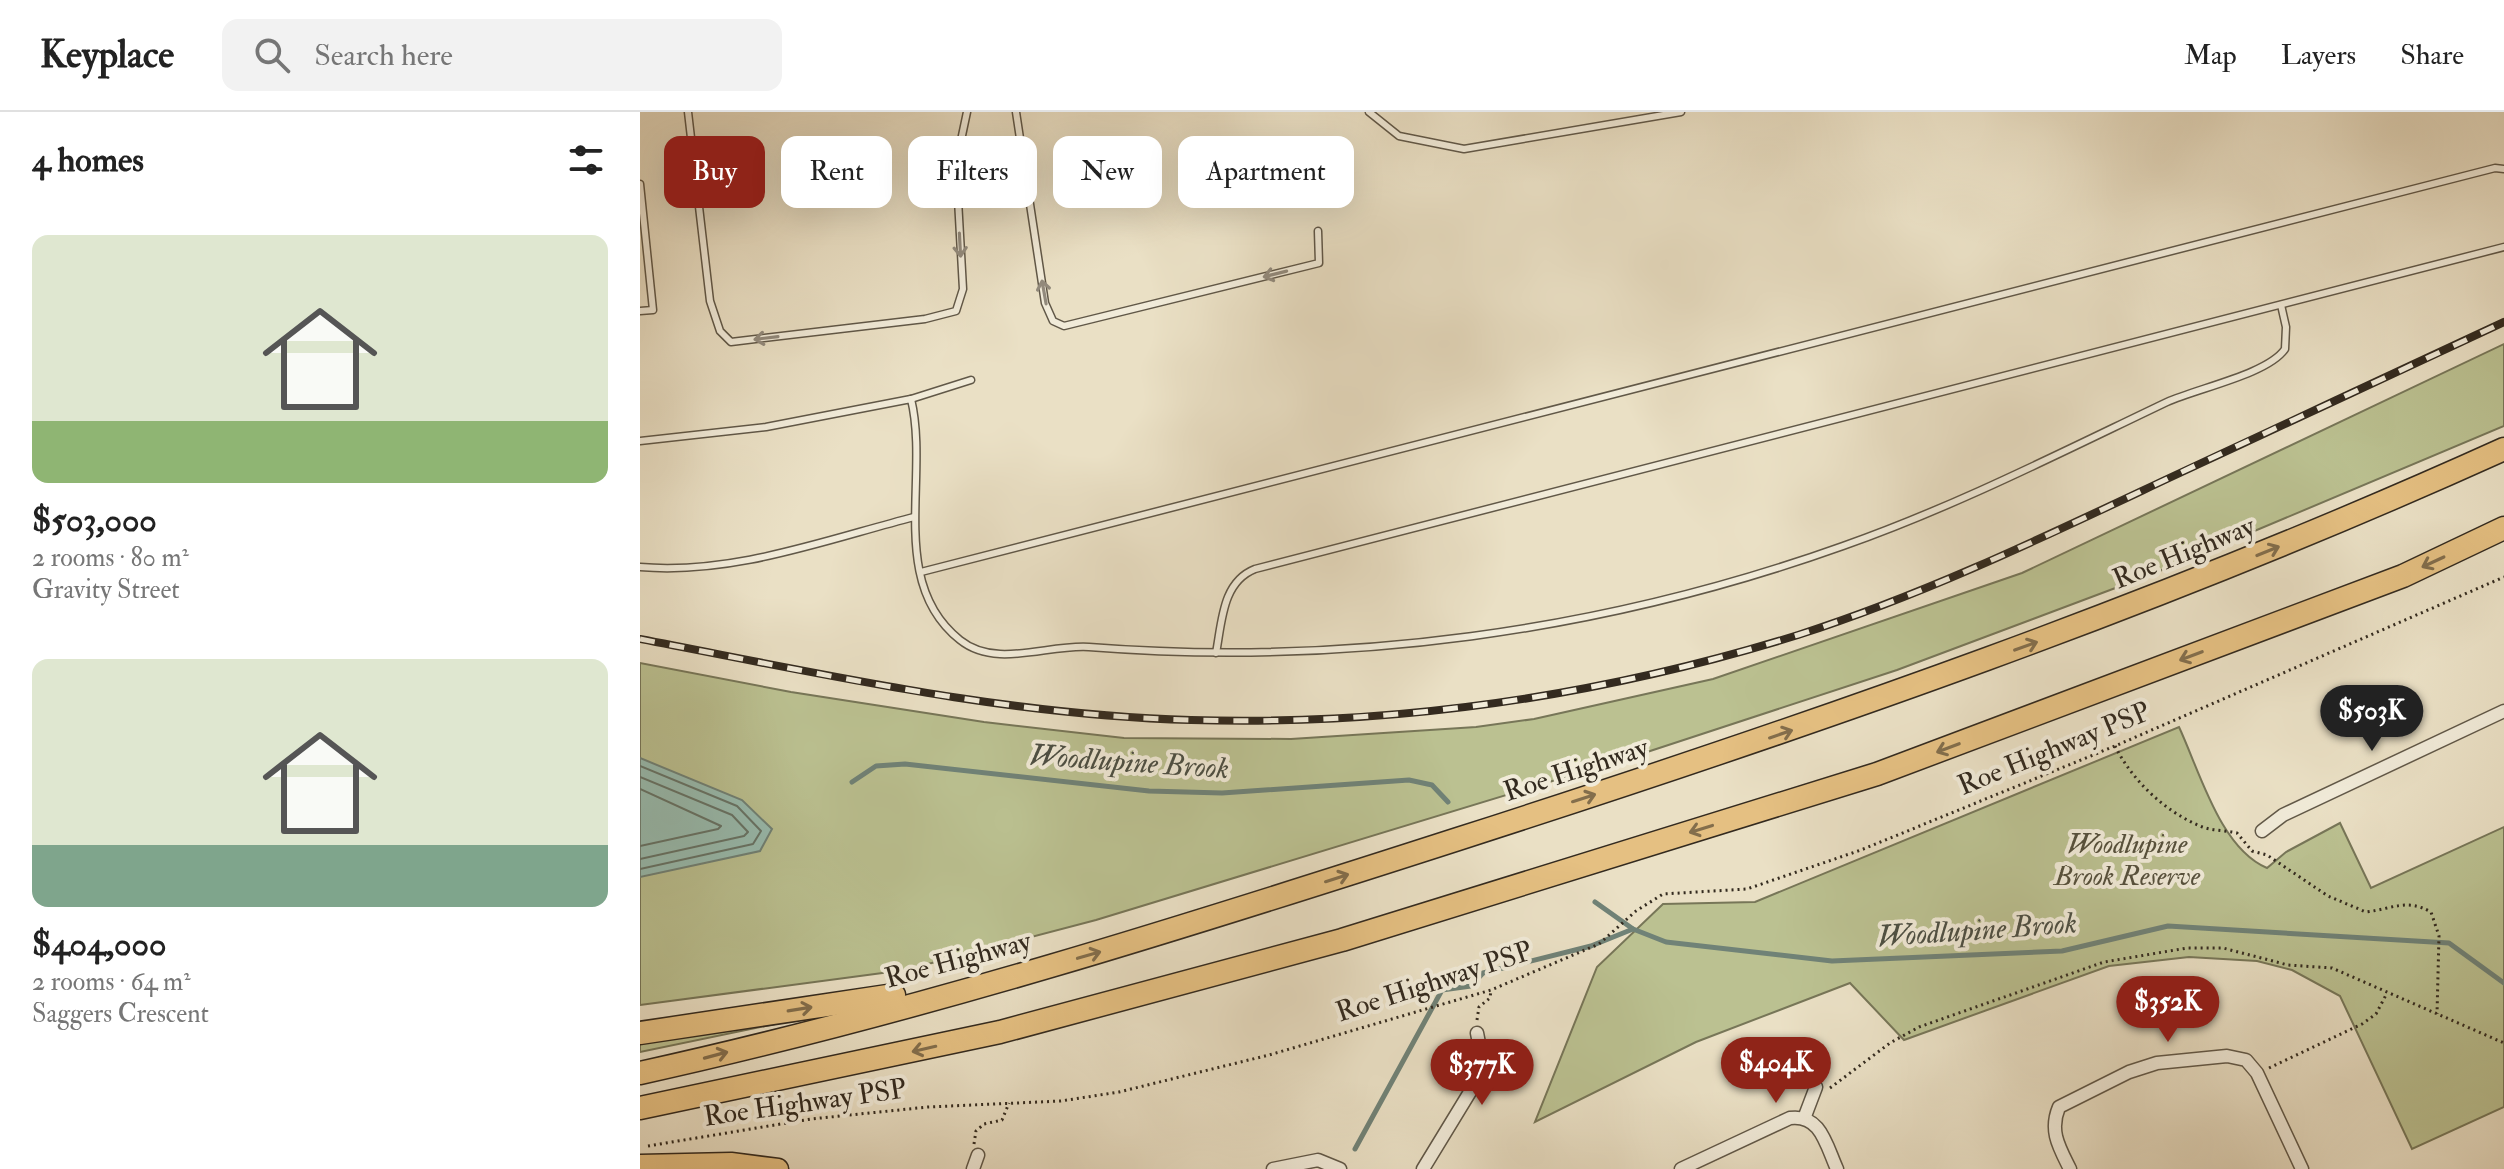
<!DOCTYPE html>
<meta charset="utf-8">
<style>
body{margin:0;font-family:"IM FELL Double Pica",serif;background:#f2f2f2;color:#222;height:100vh;display:flex;flex-direction:column;font-size:30px;white-space:nowrap}
*{box-sizing:border-box;margin:0}
p{font-size:26px;color:#767676}
.icon{flex:none;width:44px;height:44px;fill:none;stroke:currentColor;stroke-width:2;stroke-linecap:round;stroke-linejoin:round}
.map{position:relative;flex:1;overflow:hidden}
.sheet{display:flex;flex-direction:column;background:#fff;width:640px}
.sheet>*{flex:none}
.banner{position:absolute;left:24px;top:24px;width:760px;height:72px;display:flex;gap:16px}
.price{position:absolute;translate:-50% -68px;padding:0 18px;border-radius:28px;background:#8f2418;color:#fff;font-size:26px;line-height:52px;filter:drop-shadow(0 2px 4px #0008)}
.price::after{content:'';position:absolute;left:50%;top:48px;width:24px;height:18px;margin-left:-12px;background:inherit;clip-path:polygon(0 0,100% 0,50% 100%)}
.price.selected{background:#222;color:#fff}
ul{padding:0;list-style:none}
li{display:grid;align-content:center;gap:16px;height:424px;padding:0 32px}
li span{display:grid;place-items:center;height:248px;border-radius:16px;color:#555}
li>.icon{margin-inline-start:auto}
span .icon{width:144px;height:144px;fill:#fffc;stroke-width:1}
li b{font-size:34px}
h2{display:flex;justify-content:space-between;align-items:center;height:96px;padding:0 32px;font-size:34px}
.tag{padding:0 28px;border-radius:16px;background:#fff;box-shadow:0 8px 32px #0002;font-size:28px;line-height:72px}
.tag.selected{background:#8f2418;color:#fff}
header{display:flex;align-items:center;gap:48px;box-sizing:border-box;height:112px;padding:0 40px;background:#fff;border-bottom:2px solid #e0e0e0}
header strong{font-size:38px}
nav{display:flex;gap:44px;margin-inline-start:auto;font-size:28px}
.search{width:560px;height:72px;background:#f2f2f2;display:flex;align-items:center;gap:20px;box-sizing:border-box;padding:0 28px;border-radius:16px;color:#767676;font-size:30px}
main{display:flex;flex:1;min-height:0}
.map>svg:first-child{display:block}
.green{fill:#bbc191;stroke:#777658;stroke-width:2}
.water{fill:#98bdb1;stroke:#708277;stroke-width:2}
.lines{fill:none;stroke-linecap:round;stroke-linejoin:round}
.shore{stroke:#667468;stroke-width:2}
.stream{stroke:#708277;stroke-width:5}
.lane-casing{stroke:#615848;stroke-width:9}
.street-casing{stroke:#615848;stroke-width:15}
.primary-casing{stroke:#332a1f;stroke-width:23}
.highway-casing{stroke:#332a1f;stroke-width:25}
.path{stroke:#332a1f;stroke-width:3;stroke-dasharray:2 4;stroke-linecap:butt}
.lane{stroke:#f1ebd9;stroke-width:6}
.street{stroke:#f1ebd9;stroke-width:12}
.primary{stroke:#e5c082;stroke-width:20}
.highway{stroke:#e5c082;stroke-width:22}
.rail-casing{stroke:#332a1f;stroke-width:8}
.rail{stroke:#f1ebd9;stroke-width:5;stroke-dasharray:15;stroke-linecap:butt}
.oneway{stroke:#928a7c}
.oneway2{stroke:#836e4c}
.labels{text-anchor:middle;dominant-baseline:central;stroke-width:8;stroke-linejoin:round;paint-order:stroke}
.street-label{font-size:28px;fill:#332a1f;stroke:#f1ebd9}
.park-label{font-size:28px;font-style:italic;fill:#55503c;stroke:#f1ebd9}
.water-label{font-size:30px;font-style:italic;fill:#4c4f44;stroke:#f1ebd9}
</style>
<header>
<strong>Keyplace</strong>
<div class="search"><svg class="icon" aria-label="search" viewBox="0 0 24 24"><circle cx="10" cy="10" r="6"/><path d="M15 15l6 6"/></svg>Search here</div>
<nav><a>Map</a><a>Layers</a><a>Share</a></nav>
</header>
<main>
<section class="sheet">
<h2>4 homes<svg class="icon" aria-label="filters" viewBox="0 0 24 24"><path d="M4 7h16M4 17h16"/><circle cx="9" cy="7" r="2"/><circle cx="15" cy="17" r="2"/></svg></h2>
<ul>
<li><span style="background:linear-gradient(#dfe7d0 75%,#8fb573 0)"><svg class="icon" aria-label="home" viewBox="0 0 24 24"><path d="M3 11l9-7 9 7M6 9v11h12V9"/></svg></span><div><b>$503,000</b><p>2 rooms · 80 m²</p><p>Gravity Street</p></div></li>
<li><span style="background:linear-gradient(#dfe7d0 75%,#7fa58c 0)"><svg class="icon" aria-label="home" viewBox="0 0 24 24"><path d="M3 11l9-7 9 7M6 9v11h12V9"/></svg></span><div><b>$404,000</b><p>2 rooms · 64 m²</p><p>Saggers Crescent</p></div></li>
</ul>
</section>
<div class="map">
<svg width="1864" height="1057" viewBox="0 0 1864 1057">
<rect width="100%" height="100%" fill="#eae0c5"/>
<filter id="stains"><feTurbulence type="fractalNoise" baseFrequency=".0025" numOctaves="4"/><feColorMatrix values="0 0 0 0 .2 0 0 0 0 .09 0 0 0 0 .02 0 0 0 .5 -.17"/></filter>
<radialGradient id="worn" r=".72"><stop offset=".6" stop-color="#630" stop-opacity="0"/><stop offset="1" stop-color="#630" stop-opacity=".3"/></radialGradient>
<g class="green">
<polygon points="1864,232 1864,314 1510,463 1257,558 1001,642 456,808 265,858 0,893 0,551 151,580 344,610 484,626 651,627 836,615 894,607 1073,567 1382,461"/>
<path d="M1539 615C1560 660 1580 736 1627 756L1646 740 1700 711 1731 776 1864 715V995L1772 1037 1700 884 1652 858 1617 849 1549 845 1469 854 1264 928 1210 871 1056 930 895 1010 957 855 1023 792 1115 790Z"/>
<polygon points="188,901 0,940 0,927"/>
</g>
<polygon class="water" points="0,646 102,688 132,717 120,739 0,765"/>
<g class="lines">
<g class="shore">
<polyline points="0,654 97,694 121,719 113,732 0,757"/>
<polyline points="0,665 92,703 108,720 104,724 0,747"/>
<polyline points="0,677 81,714 78,717 0,734"/>
</g>
<g class="stream">
<polyline points="212,670 236,654 265,652 509,679 582,681 769,668 792,673 808,690"/>
<polyline points="955,790 993,817 1026,830 1192,849 1422,839 1528,814 1809,831 1864,871"/>
<polyline points="715,1037 802,878 831,874 843,861 951,834 993,817"/>
</g>
<defs>
<g id="lane">
<polyline points="48,0 70,189 80,219 91,230 285,207 316,199 323,177 316,52 327,0"/>
<polyline points="376,0 405,191 413,209 424,214 679,151 678,119"/>
<polyline points="729,0 759,24 824,37 1041,0"/>
<polyline points="0,72 13,198 0,199"/>
<polyline points="271,287 331,268"/>
<path d="M0 329 126 315 271 287C290 365 247 470 320 528 356 557 408 532 449 535 704 555 962 520 1203 434 1314 395 1420 341 1527 290 1558 276 1628 262 1645 237L1646 215 1641 193"/>
<path d="M0 455C93 463 185 428 274 405"/>
<polyline points="281,460 1855,56 1864,57"/>
<path d="M576 541C582 510 582 470 615 457L1864 135"/>
</g>
<g id="street">
<polyline points="1622,719 1643,703 1864,599"/>
<polyline points="1165,1004 1176,975"/>
<polyline points="333,1057 338,1043"/>
<polyline points="633,1057 678,1048 700,1057"/>
<polyline points="783,1057 844,957 837,921"/>
<path d="M1041 1057 1150 1006C1181 1002 1186 1033 1197 1057"/>
<path d="M1430 1057C1419 1035 1409 1019 1419 995L1489 960 1517 951 1587 944 1606 948 1617 961 1662 1057"/>
</g>
<polyline id="primary" points="0,1053 91,1051 138,1057"/>
<g id="highway">
<polyline points="0,921 254,883"/>
<path d="M0 961C277 900 548 814 818 727 1173 613 1524 491 1864 337"/>
<polyline points="0,996 360,920 702,828 1237,662 1763,464 1864,416"/>
</g>
</defs>
<use href="#lane" class="lane-casing"/>
<use href="#street" class="street-casing"/>
<use href="#primary" class="primary-casing"/>
<use href="#highway" class="highway-casing"/>
<g class="path">
<path d="M1475 634C1492 668 1524 699 1560 714 1571 719 1584 718 1597 721L1612 739 1627 743 1688 784 1726 800C1752 797 1766 786 1791 800L1799 824 1797 902"/>
<polyline points="837,908 839,895 850,886 851,878"/>
<polyline points="1629,956 1722,912 1736,902 1747,881"/>
<polyline points="1190,976 1250,931 1279,915 1464,850 1547,836 1583,836 1648,853 1692,856 1864,931"/>
<polyline points="334,1032 336,1019 344,1012 362,1008 369,991"/>
<polyline points="8,1034 171,1007 288,995 421,989 479,980 629,943 851,878 959,832 996,799 1023,782 1107,777 1221,738 1475,634 1864,465"/>
</g>
<use href="#lane" class="lane"/>
<use href="#street" class="street"/>
<use href="#primary" class="primary"/>
<use href="#highway" class="highway"/>
<defs>
<path id="rail" d="M0 527C183 562 364 603 551 608 757 614 961 584 1158 523 1286 482 1406 424 1527 367 1639 314 1752 263 1864 210"/>
</defs>
<use href="#rail" class="rail-casing"/>
<use href="#rail" class="rail"/>
</g>
<defs><path id="oneway-shaft" d="M-6 0H5M1.5-3L5.5 0L1.5 3" fill="none" stroke-width="1.6" stroke-linecap="round" stroke-linejoin="round" transform="scale(2)"/></defs>
<g class="oneway">
<use href="#oneway-shaft" transform="translate(320 133) rotate(87)"/>
<use href="#oneway-shaft" transform="translate(635 162) rotate(166)"/>
<use href="#oneway-shaft" transform="translate(404 180) rotate(-100)"/>
<use href="#oneway-shaft" transform="translate(126 226) rotate(173)"/>
</g>
<g class="oneway2">
<use href="#oneway-shaft" transform="translate(1628 439) rotate(-22)"/>
<use href="#oneway-shaft" transform="translate(1793 450) rotate(155)"/>
<use href="#oneway-shaft" transform="translate(1386 534) rotate(-20)"/>
<use href="#oneway-shaft" transform="translate(1551 544) rotate(159)"/>
<use href="#oneway-shaft" transform="translate(1141 622) rotate(-19)"/>
<use href="#oneway-shaft" transform="translate(1308 636) rotate(159)"/>
<use href="#oneway-shaft" transform="translate(944 686) rotate(-18)"/>
<use href="#oneway-shaft" transform="translate(1061 717) rotate(163)"/>
<use href="#oneway-shaft" transform="translate(697 766) rotate(-18)"/>
<use href="#oneway-shaft" transform="translate(449 843) rotate(-16)"/>
<use href="#oneway-shaft" transform="translate(160 897) rotate(-9)"/>
<use href="#oneway-shaft" transform="translate(284 937) rotate(167)"/>
<use href="#oneway-shaft" transform="translate(76 943) rotate(-15)"/>
</g>
<g class="labels">
<g class="street-label">
<text transform="translate(1544 441) rotate(-22)">Roe Highway</text>
<text transform="translate(1414 637) rotate(-22)">Roe Highway PSP</text>
<text transform="translate(936 658) rotate(-18)">Roe Highway</text>
<text transform="translate(318 848) rotate(-15)">Roe Highway</text>
<text transform="translate(794 870) rotate(-18)">Roe Highway PSP</text>
<text transform="translate(165 991) rotate(-8)">Roe Highway PSP</text>
</g>
<g class="park-label">
<text x="1487" y="732">Woodlupine<tspan x="1487" dy="32">Brook Reserve</tspan></text>
</g>
<g class="water-label">
<text transform="translate(489 650) rotate(4)">Woodlupine Brook</text>
<text transform="translate(1337 818) rotate(-4)">Woodlupine Brook</text>
</g>
</g>
<rect width="100%" height="100%" filter="url(#stains)"/>
<rect width="100%" height="100%" fill="url(#worn)"/>
</svg>
<b class="price selected" style="left:1732px;top:641px">$503K</b>
<b class="price" style="left:1528px;top:932px">$352K</b>
<b class="price" style="left:1136px;top:993px">$404K</b>
<b class="price" style="left:842px;top:995px">$377K</b>
<div class="banner">
<a class="tag selected">Buy</a>
<a class="tag">Rent</a>
<a class="tag">Filters</a>
<a class="tag">New</a>
<a class="tag">Apartment</a>
</div>
</div>
</main>
